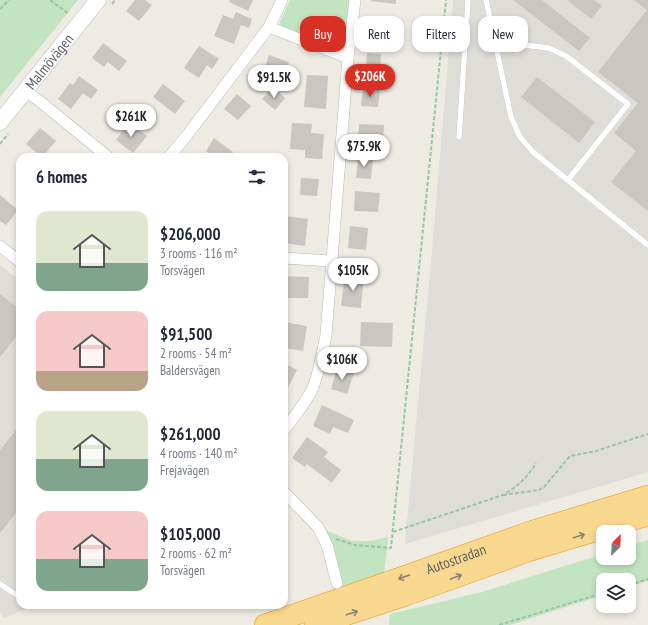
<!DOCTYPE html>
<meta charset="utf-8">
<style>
body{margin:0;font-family:"PT Sans Narrow",sans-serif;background:#f6f6f7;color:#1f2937;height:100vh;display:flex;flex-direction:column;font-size:15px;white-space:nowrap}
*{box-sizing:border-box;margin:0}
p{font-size:13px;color:#747a83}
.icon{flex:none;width:22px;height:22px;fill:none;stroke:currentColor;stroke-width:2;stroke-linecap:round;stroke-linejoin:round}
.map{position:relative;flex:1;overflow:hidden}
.panel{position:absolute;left:16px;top:153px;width:272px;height:456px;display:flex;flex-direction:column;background:#fff;border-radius:12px;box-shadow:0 2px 6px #0003}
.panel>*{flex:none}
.top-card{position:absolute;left:300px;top:16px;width:288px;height:36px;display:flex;gap:8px}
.needle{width:26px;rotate:24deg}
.buttons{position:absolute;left:596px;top:525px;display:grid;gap:8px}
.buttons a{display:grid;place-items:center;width:40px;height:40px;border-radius:8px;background:#fff;box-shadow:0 2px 6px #0003;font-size:20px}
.price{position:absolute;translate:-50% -34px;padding:0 9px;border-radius:14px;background:#fff;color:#222;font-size:13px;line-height:26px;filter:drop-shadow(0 1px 2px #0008)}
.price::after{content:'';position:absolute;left:50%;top:24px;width:12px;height:9px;margin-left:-6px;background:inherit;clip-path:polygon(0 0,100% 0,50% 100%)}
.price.on{background:#d93025;color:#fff}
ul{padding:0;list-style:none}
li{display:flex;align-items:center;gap:12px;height:100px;padding:0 20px}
li span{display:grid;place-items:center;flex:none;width:112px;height:80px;border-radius:12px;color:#555}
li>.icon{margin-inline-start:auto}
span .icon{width:48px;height:48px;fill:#fffc;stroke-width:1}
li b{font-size:17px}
h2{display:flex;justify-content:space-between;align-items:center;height:48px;padding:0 20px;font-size:17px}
.pill{padding:0 14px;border-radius:12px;background:#fff;box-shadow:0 2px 6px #0003;font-size:14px;line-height:36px}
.pill.on{background:#d93025;color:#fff}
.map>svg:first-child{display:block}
.industrial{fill:#dfddd8}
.green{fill:#c2e4c0}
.building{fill:#cac7c2}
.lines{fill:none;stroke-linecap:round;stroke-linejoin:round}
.lane-casing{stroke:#b6b9bd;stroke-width:6}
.street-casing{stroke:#b6b9bd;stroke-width:12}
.secondary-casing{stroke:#b5b8bd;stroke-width:17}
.highway-casing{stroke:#e99508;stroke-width:22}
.path{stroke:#9ac5a4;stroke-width:2;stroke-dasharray:4 2;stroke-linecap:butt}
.lane{stroke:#fff;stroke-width:5.5}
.street{stroke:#fff;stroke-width:11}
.secondary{stroke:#fff;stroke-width:16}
.highway{stroke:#f9d88f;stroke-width:21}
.oneway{stroke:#8a8370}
.labels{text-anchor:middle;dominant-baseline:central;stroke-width:4;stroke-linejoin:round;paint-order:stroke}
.street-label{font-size:15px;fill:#5b5f63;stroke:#fff}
</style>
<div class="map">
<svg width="648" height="625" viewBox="0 0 648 625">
<rect width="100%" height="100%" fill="#eeebe3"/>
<g class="industrial">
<polygon points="453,0 648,0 648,472 405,544 432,251"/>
<polygon points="0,265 20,281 20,605 35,605 4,618 0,614"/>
</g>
<g class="green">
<polygon points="0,0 78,0 0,97"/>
<polygon points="290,0 349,0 344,38 335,44 282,28 280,22"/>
<polygon points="325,530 352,541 371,541 388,537 384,576 343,588 331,548"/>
<polygon points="648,540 648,581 629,587 629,580 603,580 603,595 510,625 389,625 390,614 482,592 603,554 603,558 629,558 629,546"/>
</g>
<g class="building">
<polygon points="135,0 145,0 152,5 139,21 126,11"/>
<polygon points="230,0 253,0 248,11 229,2"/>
<polygon points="371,0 396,0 396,4 371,1"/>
<polygon points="513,0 542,0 590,38 579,51"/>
<polygon points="567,0 594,0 602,6 591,19"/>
<polygon points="634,0 648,0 648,211 611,182 636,151 614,133 638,103 598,72 647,10"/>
<polygon points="236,12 252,19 249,28 241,25 234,44 214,36 223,15 233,19"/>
<polygon points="371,18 396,22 394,33 384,31 383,39 368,36"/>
<polygon points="103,43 127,61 119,71 108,62 104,67 92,58"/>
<polygon points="199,46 219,59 212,69 207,65 199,78 184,68"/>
<polygon points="367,53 381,54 380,74 365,73"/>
<polygon points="269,55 289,62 284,77 264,70"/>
<polygon points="307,75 328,76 326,109 304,107"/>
<polygon points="79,76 98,90 91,99 83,93 71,109 58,99 70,83 73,85"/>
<polygon points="537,77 595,122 579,143 521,97"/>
<polygon points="163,84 185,101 175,114 153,97"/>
<polygon points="273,87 285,98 275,110 262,99"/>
<polygon points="363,88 380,90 378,107 361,106"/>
<polygon points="237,94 251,106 238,120 224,109"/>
<polygon points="129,123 147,136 133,153 116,140"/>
<polygon points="292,123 312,124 311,133 324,134 322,159 305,158 305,150 290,149"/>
<polygon points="359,124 384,125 383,143 358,142"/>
<polygon points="40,128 56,141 42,157 26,144"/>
<polygon points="214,138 233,152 230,157 213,157 206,151"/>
<polygon points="358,158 373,159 371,179 356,178"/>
<polygon points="301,178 319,179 317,196 300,195"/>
<polygon points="355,191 380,193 378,212 354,211"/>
<polygon points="0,195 18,210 6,225 0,221"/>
<polygon points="284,216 308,219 305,246 284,243"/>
<polygon points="350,226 368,228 366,250 348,248"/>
<polygon points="351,273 364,274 361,308 341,306 344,281 351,282"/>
<polygon points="284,276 309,277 308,298 284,298"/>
<polygon points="0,294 20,310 20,332 0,357"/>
<polygon points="284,322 307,326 303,351 284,348"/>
<polygon points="361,322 393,323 392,347 360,346"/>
<polygon points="284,363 297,370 284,395"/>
<polygon points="337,368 354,373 347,394 331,389"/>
<polygon points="322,405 354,420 348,433 333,427 330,434 313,426"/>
<polygon points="20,425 20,508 0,533 0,450"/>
<polygon points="307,437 328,452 324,457 341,470 332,483 307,464 305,467 292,458"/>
</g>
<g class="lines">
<defs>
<g id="lane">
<polyline points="486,0 511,117 520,137 533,152 648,245"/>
<polyline points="496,48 524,45 549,48 566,56 628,104 568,180"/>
<polyline points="459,137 468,0"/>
<polyline points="0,584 15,594"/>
</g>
<g id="street">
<polyline points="269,27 348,58"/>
<polyline points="25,91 37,99 108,157"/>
<polyline points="169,157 188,134 269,27 282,0"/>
<polyline points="0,246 20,262"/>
<polyline points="284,258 331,261"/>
<path d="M284 430C294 418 303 405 311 392 319 375 322 353 326 335L348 58 355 0"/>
<polyline points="284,492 318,527 327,545 337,583"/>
</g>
<g id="secondary">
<path id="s1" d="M0 122 98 0"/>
</g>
<g id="highway">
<path id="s2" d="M265 625 409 575 533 531 648 496"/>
<polyline points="315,625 406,595 528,551 648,515"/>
</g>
</defs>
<use href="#lane" class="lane-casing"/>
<use href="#street" class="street-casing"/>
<use href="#secondary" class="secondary-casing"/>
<use href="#highway" class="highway-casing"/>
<g class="path">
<polyline points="50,0 69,14"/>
<polyline points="112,4 115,0"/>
<polyline points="0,9 9,0"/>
<polyline points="0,144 8,134"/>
<polyline points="503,495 539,490 544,487 570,456 596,451 648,434"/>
<path d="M393 532 503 495C517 487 528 477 536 463"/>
<polyline points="336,539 355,545 391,548 446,0"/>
<polyline points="629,585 648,579"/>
<polyline points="499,625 603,593"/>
</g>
<use href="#lane" class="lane"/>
<use href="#street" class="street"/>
<use href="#secondary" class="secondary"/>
<use href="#highway" class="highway"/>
</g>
<defs><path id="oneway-shaft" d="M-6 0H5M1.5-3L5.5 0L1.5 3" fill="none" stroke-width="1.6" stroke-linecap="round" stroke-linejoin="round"/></defs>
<g class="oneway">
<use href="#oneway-shaft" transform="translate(579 536) rotate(-17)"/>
<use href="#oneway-shaft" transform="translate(404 577) rotate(161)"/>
<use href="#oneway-shaft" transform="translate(456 577) rotate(-20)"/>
<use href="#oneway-shaft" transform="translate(352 613) rotate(-18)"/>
</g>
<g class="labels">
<g class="street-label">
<text stroke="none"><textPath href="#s1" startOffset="78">Malmövägen</textPath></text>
<text stroke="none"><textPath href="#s2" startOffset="202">Autostradan</textPath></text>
</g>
</g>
</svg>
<div class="buttons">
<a><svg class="needle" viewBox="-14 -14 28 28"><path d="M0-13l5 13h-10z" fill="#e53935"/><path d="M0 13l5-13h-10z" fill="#747a83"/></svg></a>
<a><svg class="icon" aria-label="layers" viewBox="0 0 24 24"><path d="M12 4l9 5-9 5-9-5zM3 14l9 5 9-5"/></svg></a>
</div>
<b class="price on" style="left:370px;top:98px">$206K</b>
<b class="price" style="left:274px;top:99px">$91.5K</b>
<b class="price" style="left:131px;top:138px">$261K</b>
<b class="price" style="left:364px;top:168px">$75.9K</b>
<b class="price" style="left:353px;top:292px">$105K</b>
<b class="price" style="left:342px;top:381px">$106K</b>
<div class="top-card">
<a class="pill on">Buy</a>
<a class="pill">Rent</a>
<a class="pill">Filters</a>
<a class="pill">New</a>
</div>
<section class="panel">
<h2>6 homes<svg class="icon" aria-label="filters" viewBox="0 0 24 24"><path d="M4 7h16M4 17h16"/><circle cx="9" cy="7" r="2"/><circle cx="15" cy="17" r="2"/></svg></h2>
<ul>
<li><span style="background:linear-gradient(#dfe7d0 65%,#7fa58c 0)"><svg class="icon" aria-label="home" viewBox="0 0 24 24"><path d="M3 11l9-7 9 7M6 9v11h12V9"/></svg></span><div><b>$206,000</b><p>3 rooms · 116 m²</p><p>Torsvägen</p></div></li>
<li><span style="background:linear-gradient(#f6c9c9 75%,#b9a48a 0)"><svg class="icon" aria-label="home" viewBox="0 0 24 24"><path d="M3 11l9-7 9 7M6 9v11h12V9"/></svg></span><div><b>$91,500</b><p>2 rooms · 54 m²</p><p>Baldersvägen</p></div></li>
<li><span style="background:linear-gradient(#dfe7d0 60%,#7fa58c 0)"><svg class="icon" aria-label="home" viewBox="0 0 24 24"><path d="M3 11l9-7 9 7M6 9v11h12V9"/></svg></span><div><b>$261,000</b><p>4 rooms · 140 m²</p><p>Frejavägen</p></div></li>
<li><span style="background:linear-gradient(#f6c9c9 60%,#7fa58c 0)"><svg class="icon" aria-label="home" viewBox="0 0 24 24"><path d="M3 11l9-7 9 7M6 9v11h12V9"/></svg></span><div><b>$105,000</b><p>2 rooms · 62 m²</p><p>Torsvägen</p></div></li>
</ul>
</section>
</div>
